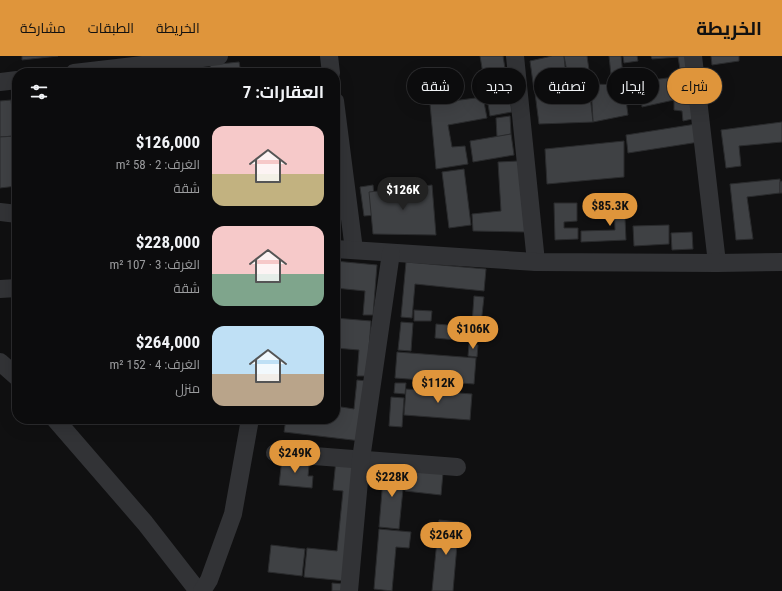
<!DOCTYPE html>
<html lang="ar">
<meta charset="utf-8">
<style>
body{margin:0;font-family:"Roboto Condensed",Cairo,sans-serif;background:#1a1a1b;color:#f1f3f6;direction:rtl;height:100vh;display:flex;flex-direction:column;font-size:15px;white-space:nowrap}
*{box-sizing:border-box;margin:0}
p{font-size:13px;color:#9a9b9d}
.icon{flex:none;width:22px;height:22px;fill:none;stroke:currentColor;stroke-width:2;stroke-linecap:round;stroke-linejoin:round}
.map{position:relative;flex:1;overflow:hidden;direction:ltr}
.sheet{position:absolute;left:12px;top:12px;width:328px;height:356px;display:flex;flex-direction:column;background:#0c0c0d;border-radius:16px;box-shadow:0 4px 16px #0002,0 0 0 1px #2c2c2e;direction:rtl}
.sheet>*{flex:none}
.hud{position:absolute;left:352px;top:12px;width:370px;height:36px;direction:rtl;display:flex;gap:8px}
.price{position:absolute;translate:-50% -34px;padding:0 9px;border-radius:14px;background:#df953b;color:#111;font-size:13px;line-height:26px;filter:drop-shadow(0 1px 2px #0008)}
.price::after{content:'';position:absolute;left:50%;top:24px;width:12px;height:9px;margin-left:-6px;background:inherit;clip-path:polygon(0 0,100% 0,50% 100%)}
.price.current{background:#222;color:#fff}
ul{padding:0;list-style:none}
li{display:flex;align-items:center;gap:12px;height:100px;padding:0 16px}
li span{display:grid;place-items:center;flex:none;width:112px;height:80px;border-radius:12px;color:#555}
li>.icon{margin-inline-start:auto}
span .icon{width:48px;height:48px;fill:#fffc;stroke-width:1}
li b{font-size:17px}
h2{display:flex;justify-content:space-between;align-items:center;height:48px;padding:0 16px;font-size:17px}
.chip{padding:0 14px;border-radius:18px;background:#0c0c0d;box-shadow:0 4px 16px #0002,0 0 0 1px #2c2c2e;font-size:14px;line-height:36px}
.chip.current{background:#df953b;color:#111}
header{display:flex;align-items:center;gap:24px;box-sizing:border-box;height:56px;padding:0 20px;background:#df953b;color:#111}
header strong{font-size:19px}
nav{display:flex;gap:22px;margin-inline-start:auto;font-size:14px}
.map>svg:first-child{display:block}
.building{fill:#3f4144;stroke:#2a2b2d}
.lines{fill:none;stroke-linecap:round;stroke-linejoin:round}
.street{stroke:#323336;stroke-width:18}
</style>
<header>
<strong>الخريطة</strong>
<nav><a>الخريطة</a><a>الطبقات</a><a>مشاركة</a></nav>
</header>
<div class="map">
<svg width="782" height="535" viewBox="0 0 782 535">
<rect width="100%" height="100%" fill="#101011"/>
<g class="building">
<polygon points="22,0 58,0 22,4"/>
<polygon points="480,0 503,0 512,56 490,60"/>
<polygon points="552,0 564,0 567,31 534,34 530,5"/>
<polygon points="564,0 587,0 591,28 570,31"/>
<polygon points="609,0 621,0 624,29 612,29"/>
<polygon points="623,0 637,0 638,5 624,7"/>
<polygon points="651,0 690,0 692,16 681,19 678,1 652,3"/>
<polygon points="711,0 739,0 739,5 712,9"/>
<polygon points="239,6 241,17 211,17 210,9"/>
<polygon points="201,10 202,17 165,17 165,14"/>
<polygon points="691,19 697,62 683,65 682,55 674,54 674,44 642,51 641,38 628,39 628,27"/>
<polygon points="591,28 624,29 628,59 593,66"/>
<polygon points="589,31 593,66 539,68 535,37"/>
<polygon points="483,41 487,62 448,69 452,91 465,90 468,108 436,113 430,48"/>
<polygon points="11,44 15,80 0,81 0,45"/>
<polygon points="510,60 511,78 497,81 496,62"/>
<polygon points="782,66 782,86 739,90 741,110 726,112 721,74"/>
<polygon points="696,68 699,86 628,97 626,79"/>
<polygon points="511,78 514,99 473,106 470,85"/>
<polygon points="15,80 17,98 17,130 0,132 0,81"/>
<polygon points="624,85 624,121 547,128 545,93"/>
<polygon points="518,105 525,176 473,175 472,158 501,155 498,106"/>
<polygon points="464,113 471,169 449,172 442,116"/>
<polygon points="780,123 780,137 747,141 753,183 736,184 730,128"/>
<polygon points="782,125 782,137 780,137 780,126"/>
<polygon points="373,129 376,159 364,160 360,131"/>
<polygon points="432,129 436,179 373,178 369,136"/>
<polygon points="624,141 626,184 581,186 581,175 615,174 614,142"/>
<polygon points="554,147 577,147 577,165 564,166 564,172 578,172 578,183 555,184"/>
<polygon points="669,169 669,188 634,190 633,170"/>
<polygon points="692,176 693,193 672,194 671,177"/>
<polygon points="335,205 377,209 373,259 363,259 365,235 335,232"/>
<polygon points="406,206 486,213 484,235 415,228 412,262 401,261"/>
<polygon points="474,240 484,241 481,268 472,268"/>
<polygon points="414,254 432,255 431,265 414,265"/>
<polygon points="335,262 371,265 367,320 357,320 359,294 335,292"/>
<polygon points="401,266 413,267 411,295 398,294"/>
<polygon points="436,268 469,271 467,285 435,282"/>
<polygon points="472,270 481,271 480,285 470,284"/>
<polygon points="469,288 478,289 477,301 468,300"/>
<polygon points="397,296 476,302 474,328 395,322"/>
<polygon points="357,324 367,325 361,385 284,376 286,363 335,363 335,350 354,353"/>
<polygon points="395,327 406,327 405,338 394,337"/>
<polygon points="406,333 472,338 470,364 404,359"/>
<polygon points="391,341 404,342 402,371 389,370"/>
<polygon points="282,403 303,404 302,409 309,410 308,420 313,420 312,432 279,429"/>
<polygon points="336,404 357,407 346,525 304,521 307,492 337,495 343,435 333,434"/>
<polygon points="384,411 405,413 399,473 379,471"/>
<polygon points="407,413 443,417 441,439 405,435"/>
<polygon points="439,464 459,466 453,535 432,535"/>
<polygon points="379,473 411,476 409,492 396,491 392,535 374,533"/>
<polygon points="271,489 305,493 302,520 268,516"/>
<polygon points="332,527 344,528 343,535 332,535"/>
</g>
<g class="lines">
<g class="street">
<polyline points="329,0 331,17"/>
<polyline points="515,0 536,206"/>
<polyline points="693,0 717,207"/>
<polyline points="74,17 219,0"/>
<polyline points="0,26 17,24"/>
<polyline points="335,45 354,194"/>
<polyline points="0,156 17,158"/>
<polyline points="335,193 536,206 717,207 782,206"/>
<polyline points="0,233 17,232"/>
<polyline points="0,306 17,321"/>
<polyline points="55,363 145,467 198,535"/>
<polyline points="275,397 457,411"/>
<polyline points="202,535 209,524 233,458 250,363"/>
<polyline points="349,535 361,403 391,197"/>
</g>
</g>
</svg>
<b class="price current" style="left:403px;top:155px">$126K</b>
<b class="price" style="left:610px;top:171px">$85.3K</b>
<b class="price" style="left:473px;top:294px">$106K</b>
<b class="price" style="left:438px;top:348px">$112K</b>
<b class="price" style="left:295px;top:418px">$249K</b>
<b class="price" style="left:392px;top:442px">$228K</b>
<b class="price" style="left:446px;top:500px">$264K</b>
<div class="hud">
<a class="chip current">شراء</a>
<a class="chip">إيجار</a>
<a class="chip">تصفية</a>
<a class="chip">جديد</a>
<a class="chip">شقة</a>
</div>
<section class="sheet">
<h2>العقارات: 7<svg class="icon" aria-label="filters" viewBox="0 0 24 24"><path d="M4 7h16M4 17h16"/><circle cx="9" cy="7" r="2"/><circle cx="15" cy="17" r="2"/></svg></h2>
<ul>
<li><span style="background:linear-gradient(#f6c9c9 60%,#c2b280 0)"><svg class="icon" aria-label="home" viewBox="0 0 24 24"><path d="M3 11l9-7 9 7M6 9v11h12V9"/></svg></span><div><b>$126,000</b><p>الغرف: 2 · 58 m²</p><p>شقة</p></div></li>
<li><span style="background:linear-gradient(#f6c9c9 60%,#7fa58c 0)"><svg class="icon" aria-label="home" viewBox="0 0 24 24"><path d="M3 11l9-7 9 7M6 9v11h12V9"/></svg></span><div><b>$228,000</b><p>الغرف: 3 · 107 m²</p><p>شقة</p></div></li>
<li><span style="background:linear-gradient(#bfe0f5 60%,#b9a48a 0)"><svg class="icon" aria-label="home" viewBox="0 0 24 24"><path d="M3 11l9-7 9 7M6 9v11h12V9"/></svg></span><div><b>$264,000</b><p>الغرف: 4 · 152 m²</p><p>منزل</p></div></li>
</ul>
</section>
</div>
